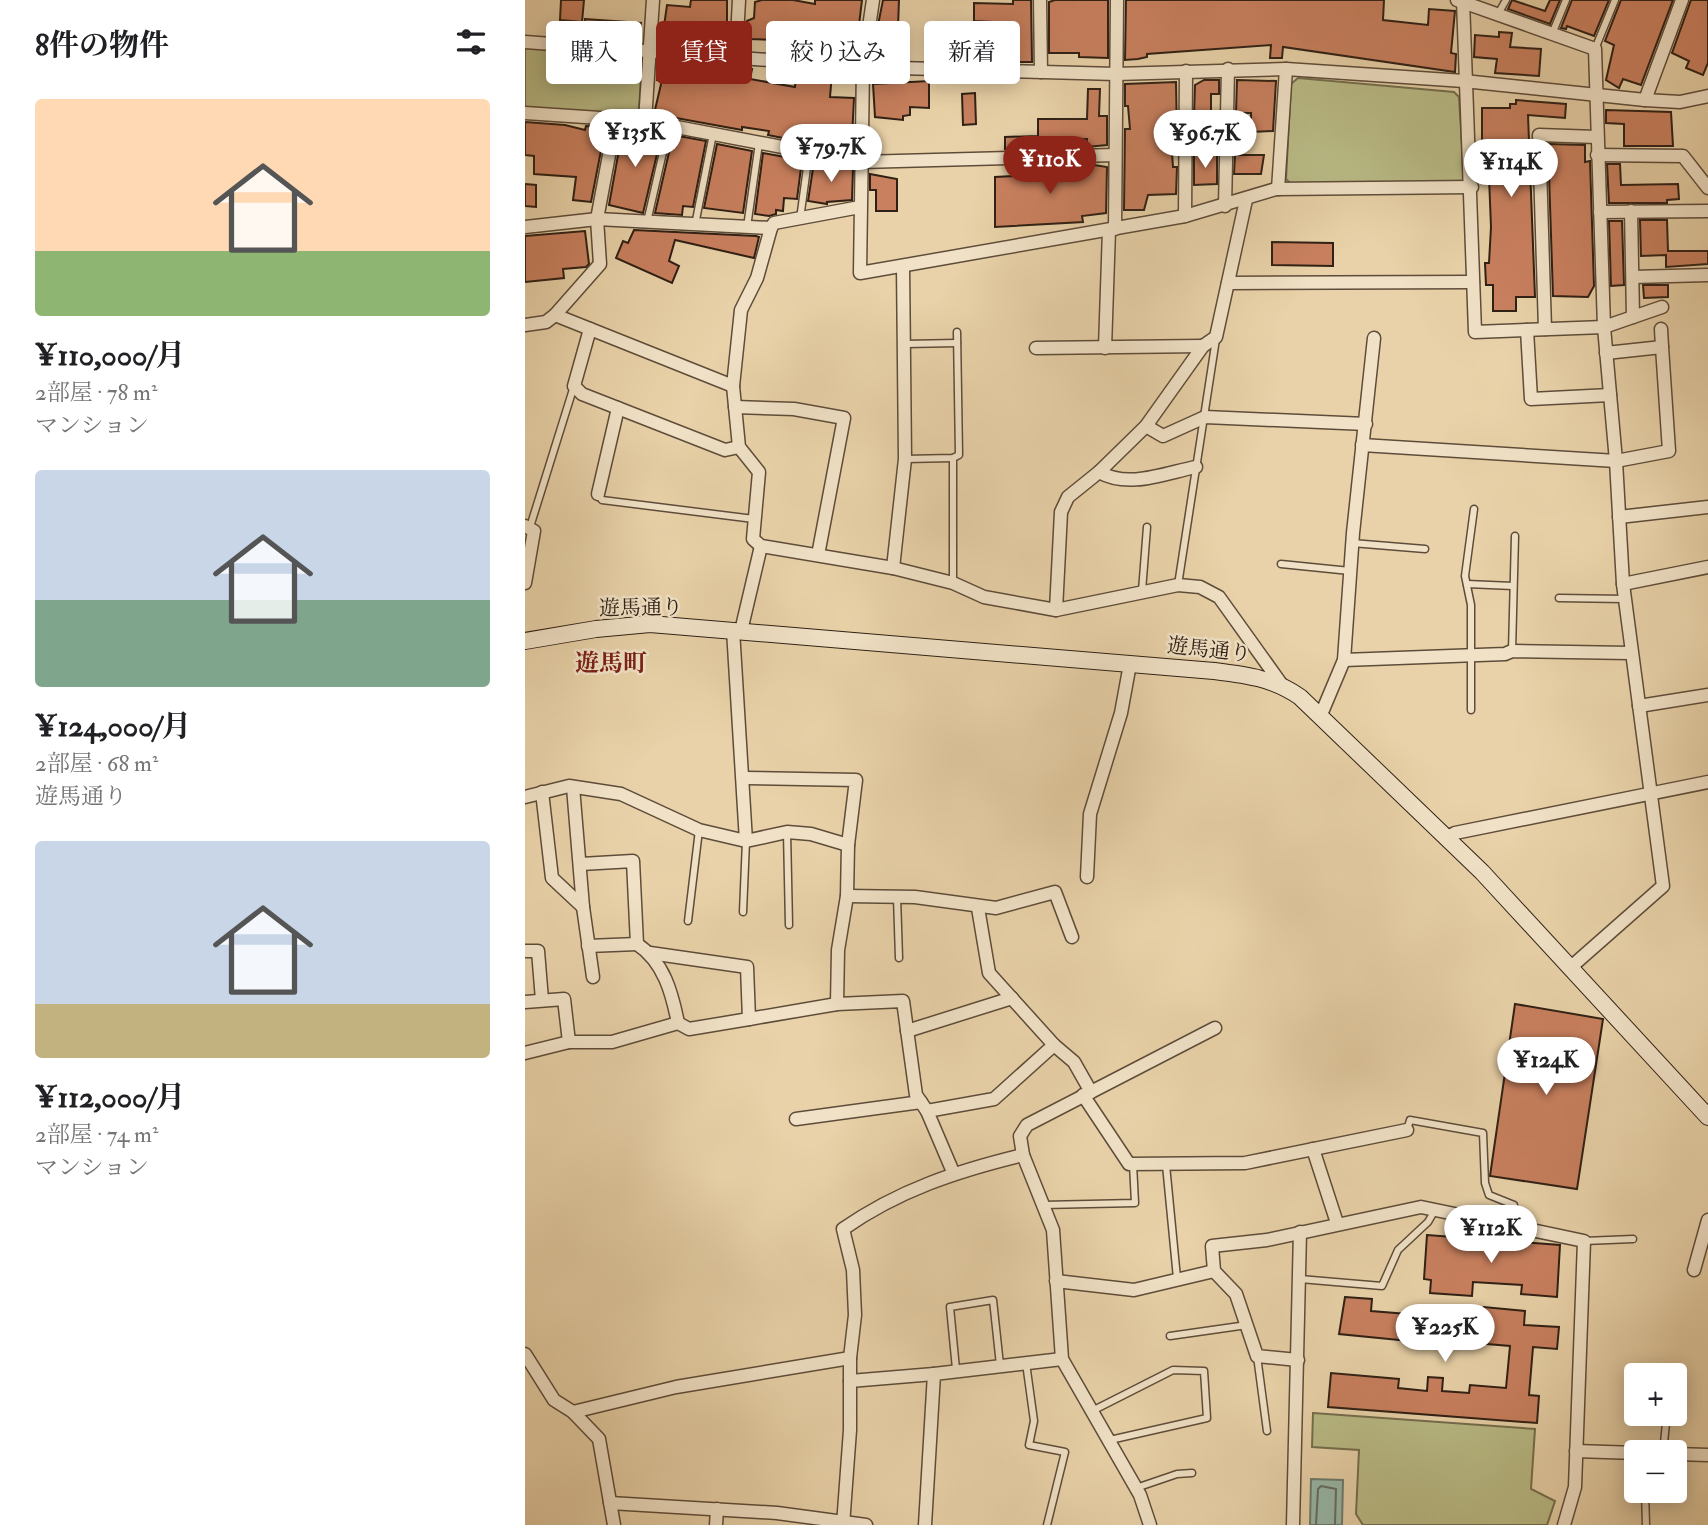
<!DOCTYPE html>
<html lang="ja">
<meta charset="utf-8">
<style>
body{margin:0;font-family:"IM FELL Double Pica","Noto Serif JP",serif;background:#f2f2f2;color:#202124;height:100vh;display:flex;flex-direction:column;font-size:26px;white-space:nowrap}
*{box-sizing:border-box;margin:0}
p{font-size:23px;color:#757577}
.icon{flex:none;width:38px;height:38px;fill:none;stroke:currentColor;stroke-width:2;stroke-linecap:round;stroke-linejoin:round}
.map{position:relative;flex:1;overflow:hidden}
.drawer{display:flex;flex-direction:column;background:#fff;width:525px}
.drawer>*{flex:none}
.hud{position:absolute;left:21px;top:21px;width:665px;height:63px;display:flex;gap:14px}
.controls{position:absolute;left:1099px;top:1363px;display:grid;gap:14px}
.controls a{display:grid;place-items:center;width:63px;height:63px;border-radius:7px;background:#fff;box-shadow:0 4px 18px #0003;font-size:35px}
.price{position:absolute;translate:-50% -60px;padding:0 16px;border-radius:24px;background:#fff;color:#222;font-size:23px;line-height:46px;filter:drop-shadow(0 2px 4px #0008)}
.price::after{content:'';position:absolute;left:50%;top:42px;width:21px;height:16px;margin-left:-10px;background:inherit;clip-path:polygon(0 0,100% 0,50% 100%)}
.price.current{background:#8f2418;color:#fff}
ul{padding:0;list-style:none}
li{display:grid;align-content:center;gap:14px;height:371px;padding:0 35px}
li span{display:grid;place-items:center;height:217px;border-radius:7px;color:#555}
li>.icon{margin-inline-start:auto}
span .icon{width:126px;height:126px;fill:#fffc;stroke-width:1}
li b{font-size:30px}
h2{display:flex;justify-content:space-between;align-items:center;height:84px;padding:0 35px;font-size:30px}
.chip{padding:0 24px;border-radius:7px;background:#fff;box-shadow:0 4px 18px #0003;font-size:24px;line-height:63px}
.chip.current{background:#8f2418;color:#fff}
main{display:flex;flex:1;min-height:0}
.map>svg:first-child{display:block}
.green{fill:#b9bb86;stroke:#746e4e;stroke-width:2}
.water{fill:#97b8a9;stroke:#6d7b6e;stroke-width:2}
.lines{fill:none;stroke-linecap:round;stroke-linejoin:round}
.shore{stroke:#636c5f;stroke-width:2}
.building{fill:#c9805f;stroke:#2f2015;stroke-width:2}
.lane-casing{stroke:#5e4c3a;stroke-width:9}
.street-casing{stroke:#5e4c3a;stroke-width:15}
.secondary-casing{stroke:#2f2015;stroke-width:18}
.lane{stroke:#f1e2c7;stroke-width:6}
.street{stroke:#f1e2c7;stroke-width:12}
.secondary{stroke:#f1e2c7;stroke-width:16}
.labels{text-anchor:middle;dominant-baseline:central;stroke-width:5;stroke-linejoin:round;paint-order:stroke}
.street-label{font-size:21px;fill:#2f2015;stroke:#f1e2c7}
.quarter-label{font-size:24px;font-weight:bold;fill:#7a1f14;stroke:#f1e2c7}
</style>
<main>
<section class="drawer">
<h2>8件の物件<svg class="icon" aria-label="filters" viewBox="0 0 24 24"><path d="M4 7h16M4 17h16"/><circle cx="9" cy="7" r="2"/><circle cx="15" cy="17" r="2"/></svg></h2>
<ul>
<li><span style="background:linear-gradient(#ffd9b3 70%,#8fb573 0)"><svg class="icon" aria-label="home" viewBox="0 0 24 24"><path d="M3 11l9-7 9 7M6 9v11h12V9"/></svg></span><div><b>¥110,000/月</b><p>2部屋 · 78 m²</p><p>マンション</p></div></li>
<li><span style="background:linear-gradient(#c9d6e8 60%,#7fa58c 0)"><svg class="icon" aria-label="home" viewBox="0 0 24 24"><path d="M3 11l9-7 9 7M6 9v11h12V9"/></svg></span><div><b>¥124,000/月</b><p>2部屋 · 68 m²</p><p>遊馬通り</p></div></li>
<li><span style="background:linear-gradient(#c9d6e8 75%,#c2b280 0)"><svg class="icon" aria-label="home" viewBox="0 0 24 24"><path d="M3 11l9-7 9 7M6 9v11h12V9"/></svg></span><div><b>¥112,000/月</b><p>2部屋 · 74 m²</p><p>マンション</p></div></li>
</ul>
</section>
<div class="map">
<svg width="1183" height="1525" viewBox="0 0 1183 1525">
<rect width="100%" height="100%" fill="#e9d2a9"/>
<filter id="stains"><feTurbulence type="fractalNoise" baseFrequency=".00286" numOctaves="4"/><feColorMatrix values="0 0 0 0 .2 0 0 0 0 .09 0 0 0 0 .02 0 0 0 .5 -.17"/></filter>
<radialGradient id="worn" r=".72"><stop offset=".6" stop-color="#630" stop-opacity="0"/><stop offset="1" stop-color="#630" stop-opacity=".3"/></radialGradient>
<g class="green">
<polygon points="0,48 112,55 117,62 114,110 108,115 0,107"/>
<polygon points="773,78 929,92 934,97 939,179 935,183 765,183 761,179 766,84"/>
<polygon points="788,1413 1010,1429 1006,1489 1030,1501 1022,1525 838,1525 831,1514 834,1450 787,1447"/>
</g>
<polygon class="water" points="786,1479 818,1480 817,1525 785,1525"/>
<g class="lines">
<polyline class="shore" points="791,1525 793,1489 796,1486 811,1489 810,1525"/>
</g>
<g class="building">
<polygon points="36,0 59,0 57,22 35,20"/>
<polygon points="166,0 202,0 202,37 179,34 178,42 138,33 142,5 165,7"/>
<polygon points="237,0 268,0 290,4 290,0 337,0 331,50 297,44 296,50 283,48 284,41 224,39 222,21 229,18 230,2"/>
<polygon points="358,0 374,0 372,54 353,54 353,25"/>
<polygon points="488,0 506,0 507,62 489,62 488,23 449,21 449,3 488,4"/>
<polygon points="530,0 583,0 583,58 554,57 554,53 524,53 524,2"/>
<polygon points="601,0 859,0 858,20 903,25 904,9 930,11 926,53 931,54 930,72 758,47 757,58 745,58 746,45 622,54 622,57 613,59 600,60"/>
<polygon points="987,0 1020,11 1025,0 1035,0 1025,24 983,9"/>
<polygon points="1047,0 1084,0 1069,36 1042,26 1041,29 1036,28"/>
<polygon points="1096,0 1148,0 1116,85 1098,79 1094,88 1081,80 1089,45 1080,41"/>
<polygon points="1166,0 1183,0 1183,63 1178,75 1161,68 1164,61 1147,53"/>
<polygon points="60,19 116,23 114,37 59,36"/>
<polygon points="974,32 987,33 985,47 1016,49 1014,76 970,73 972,59 949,57 950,35 974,37"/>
<polygon points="135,61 212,73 213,67 227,69 225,79 270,87 271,77 276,77 276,72 307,74 305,97 329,98 327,137 303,136 302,147 243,135 244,131 217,127 217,130 129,114 137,80 132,80"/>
<polygon points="679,80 694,80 694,94 686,94 686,120 693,119 693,135 674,136 673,117 669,117 670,85"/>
<polygon points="712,80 751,81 748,131 726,132 726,113 711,113"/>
<polygon points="404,81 404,108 385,107 385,115 378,116 378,120 350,117 348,84"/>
<polygon points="651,82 652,138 646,138 648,167 652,167 651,194 623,195 619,210 599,210 600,129 605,129 603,106 600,106 600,84"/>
<polygon points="563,89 575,89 574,116 582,116 582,145 562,147 562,139 527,139 522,141 522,148 480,149 480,137 513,136 513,119 562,119"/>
<polygon points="450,93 451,124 438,125 437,94"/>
<polygon points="991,100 1041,104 1040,118 1003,115 1010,297 991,297 991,311 968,311 968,285 961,285 960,263 964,263 966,227 963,152 957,152 957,108 985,108 985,104 991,104"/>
<polygon points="1081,110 1146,112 1148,146 1099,146 1099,124 1081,123"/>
<polygon points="0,122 40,125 60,130 61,126 75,127 80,130 66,202 48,200 51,177 9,174 9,156 0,155"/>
<polygon points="102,129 137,133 118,213 84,205 97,133 100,134"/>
<polygon points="148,135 181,141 168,207 158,206 157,215 130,213"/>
<polygon points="192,144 227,151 218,213 179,208"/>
<polygon points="1023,144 1060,145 1060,162 1065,161 1069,286 1063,297 1028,296"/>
<polygon points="238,153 277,160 272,199 259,198 258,211 251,210 251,214 244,216 230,214"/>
<polygon points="669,155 692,155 692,184 669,185"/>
<polygon points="710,155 739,155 736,174 709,174"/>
<polygon points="289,162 328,169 327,200 302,202 302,204 283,201"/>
<polygon points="563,164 582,167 581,213 557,216 558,222 470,227 470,177 488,176 488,167 528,165 538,167 538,172 562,170"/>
<polygon points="1082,164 1095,164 1096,185 1153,184 1154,199 1142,200 1142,203 1084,203"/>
<polygon points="345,174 372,179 372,211 351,211 351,190 345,190"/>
<polygon points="0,184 11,185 11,207 0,206"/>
<polygon points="1115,220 1142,220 1143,251 1183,251 1183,264 1141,267 1141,255 1116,256"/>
<polygon points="1084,221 1097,221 1099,285 1086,286"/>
<polygon points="109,230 231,236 234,237 229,258 150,240 144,261 154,266 147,283 91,258 98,241 103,243"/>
<polygon points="60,231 64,264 61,267 38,269 39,278 0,282 0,236"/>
<polygon points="747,242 808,243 808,266 747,265"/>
<polygon points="1118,285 1143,285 1143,297 1119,298"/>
<polygon points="990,1004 1078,1019 1052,1189 965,1176"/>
<polygon points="902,1235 1035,1245 1032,1297 996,1294 997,1285 948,1282 947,1296 905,1293 906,1280 899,1279"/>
<polygon points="820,1297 847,1299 846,1311 958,1320 959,1307 1000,1311 999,1325 1034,1327 1032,1349 1008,1347 1004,1395 1014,1396 1012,1423 803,1407 806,1373 874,1379 873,1388 902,1391 903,1377 918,1378 917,1391 944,1393 945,1385 981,1388 985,1346 914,1340 914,1344 814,1334"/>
</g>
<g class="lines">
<defs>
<g id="lane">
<polyline points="973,14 981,0"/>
<polyline points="1027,34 1041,0"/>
<polyline points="1070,49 1090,0"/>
<polyline points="275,219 284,153"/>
<polyline points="122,222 144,126"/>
<polyline points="170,225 188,134"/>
<polyline points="222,227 234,143"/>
<polyline points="380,344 432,343"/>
<polyline points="428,458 428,583"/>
<polyline points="380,459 428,458 434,455 432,332"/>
<polyline points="73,494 77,500 229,519"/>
<polyline points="5,527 49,386"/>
<polyline points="827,543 900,549"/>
<polyline points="756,564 825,571"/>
<polyline points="942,584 988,586"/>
<polyline points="653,585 691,339"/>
<polyline points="617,591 622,527"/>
<polyline points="1034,598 1100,599"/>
<polyline points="987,651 990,536"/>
<polyline points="946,710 946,605 940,576 949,509"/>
<polyline points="262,832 264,925"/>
<polyline points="372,897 374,958"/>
<polyline points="218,912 221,841"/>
<polyline points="163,921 174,830"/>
<polyline points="882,1130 885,1120 958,1133 960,1183 964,1195 989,1205 991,1228"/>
<polyline points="641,1165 652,1278"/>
<polyline points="518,1205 610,1203 608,1164"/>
<polyline points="1059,1241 1108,1239"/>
<polyline points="775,1279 857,1286 873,1250 903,1222 910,1210"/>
<polyline points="645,1336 722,1325"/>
<polyline points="732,1356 742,1431"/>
<polyline points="501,1363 509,1421 504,1445 540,1452 522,1525"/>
<polyline points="431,1369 425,1307 468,1300 475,1365"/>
<polyline points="567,1411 648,1370 679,1371 682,1418 585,1440"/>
<polyline points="1138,1452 1142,1414"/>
<polyline points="611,1488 652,1474 667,1473"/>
<polyline points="1120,1491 1121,1525"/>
</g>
<g id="street">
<polyline points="348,0 338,67 335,273 660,216 751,189 947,187"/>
<polyline points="515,0 516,72"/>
<polyline points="932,0 1070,49 1079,327 1091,461 1098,584 1138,886 1046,967"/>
<polyline points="938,0 950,332 1079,327 1137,307"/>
<polyline points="0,42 338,67 591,74 761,69 939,81 1120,100 1155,102 1183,96"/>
<polyline points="211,55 214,0"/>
<polyline points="1120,100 1157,0"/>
<polyline points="0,113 120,121 336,162 589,155"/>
<polyline points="120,121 128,0"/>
<polyline points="1072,155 1158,156 1183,188"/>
<polyline points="753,189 761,69"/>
<polyline points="700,206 703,69"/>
<polyline points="1106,211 1108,317"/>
<polyline points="1075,212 1183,211"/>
<polyline points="660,216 661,71"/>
<polyline points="0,227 72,219 246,228 249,223 335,207"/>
<polyline points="246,228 232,278 216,310 208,386 214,447 234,472 228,539 236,546 368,568 428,583 459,597 531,610 653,585 675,587 694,597 757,685"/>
<polyline points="590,229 592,0"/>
<polyline points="1108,277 1183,275"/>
<polyline points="703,283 948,282"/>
<polyline points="30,315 208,386"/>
<polyline points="0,325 21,322 30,315 75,264 72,219 91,118"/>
<polyline points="65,329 49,386 57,394 200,450 214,447"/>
<polyline points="1020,329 1014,135 1072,137"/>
<polyline points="1136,329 1137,347"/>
<polyline points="1002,330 1006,399 1085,395"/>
<polyline points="511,348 678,346"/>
<polyline points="580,348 584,230"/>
<polyline points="210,407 269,409 319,418 293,555"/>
<polyline points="621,426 638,436 680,417 841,424"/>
<polyline points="837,445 1091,461 1144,451 1137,347 1081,353"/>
<path d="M574 472C604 489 640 473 671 467"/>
<polyline points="73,494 93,408"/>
<polyline points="1094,517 1183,507"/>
<polyline points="0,526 9,531 0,583"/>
<polyline points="368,568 380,459 378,266"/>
<polyline points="1098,584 1183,567"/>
<polyline points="531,610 536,512 543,497 574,472 621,426 678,346 691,337 721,200"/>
<polyline points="208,630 221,841"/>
<polyline points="216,631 236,546"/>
<polyline points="819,660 980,654 987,651 1105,653"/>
<polyline points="1114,706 1183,695"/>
<polyline points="795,717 819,660 828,533 849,338"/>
<polyline points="219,778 331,780 323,845 322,896 313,950 312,1004"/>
<polyline points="48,787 58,907 68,977"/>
<polyline points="17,792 27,878 58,907"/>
<polyline points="0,797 44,786 96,794 174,830 221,841 262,832 286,834 323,845"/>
<polyline points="920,838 930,833 1183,782"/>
<path d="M56 864 108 861 112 944C139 962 147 993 153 1023"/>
<polyline points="562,877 565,814 596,713 605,664"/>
<polyline points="322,896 390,897 471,908 530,892 547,937"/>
<polyline points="453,908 464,973 529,1045"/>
<polyline points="63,946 112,944"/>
<polyline points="0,951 13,951 17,1000"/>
<polyline points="0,1002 39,999 44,1042"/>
<polyline points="224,1019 312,1004 378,1001 391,1095 402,1111"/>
<polyline points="382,1031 487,998"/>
<polyline points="0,1053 44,1042 87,1042 153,1023 164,1029 224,1019 222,967 125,953"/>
<polyline points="558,1095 604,1164 720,1163 882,1130"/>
<polyline points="271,1119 396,1102"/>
<polyline points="788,1149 812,1223"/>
<polyline points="428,1172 402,1111 469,1099 529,1045 549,1062 566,1092"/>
<polyline points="1169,1270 1183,1220"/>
<polyline points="531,1281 609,1290 689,1271"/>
<polyline points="0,1354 29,1400 48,1412 74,1439 89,1525"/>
<polyline points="773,1360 732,1356 711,1294 689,1271 687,1246 742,1240 896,1207 1059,1241 1050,1487 1039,1525"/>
<polyline points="325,1381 409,1374"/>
<polyline points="48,1412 151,1387 325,1358"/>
<polyline points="1051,1451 1111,1453"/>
<polyline points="1150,1454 1183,1455"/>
<polyline points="85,1503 252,1513 341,1525"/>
<polyline points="191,1525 192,1509"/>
<path d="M318 1525 325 1430V1358L330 1315 328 1270 318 1229C374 1190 432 1171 498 1155"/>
<polyline points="400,1525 409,1374 537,1359"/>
<polyline points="625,1525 615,1495 537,1359 528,1230 498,1155 495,1136 502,1125 690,1028"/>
<polyline points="768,1525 775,1232"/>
</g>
<path id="secondary" d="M0 641 71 629 125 624 689 671C721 675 748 678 775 697L957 872 1183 1117"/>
</defs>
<use href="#lane" class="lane-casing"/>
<use href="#street" class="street-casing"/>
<use href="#secondary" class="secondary-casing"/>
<use href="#lane" class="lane"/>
<use href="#street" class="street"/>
<use href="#secondary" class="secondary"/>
</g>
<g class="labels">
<g class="street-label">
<text transform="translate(116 608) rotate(-1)">遊馬通り</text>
<text transform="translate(684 650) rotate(6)">遊馬通り</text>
</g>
<g class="quarter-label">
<text x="86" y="663">遊馬町</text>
</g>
</g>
<rect width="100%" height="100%" filter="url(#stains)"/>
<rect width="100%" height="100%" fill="url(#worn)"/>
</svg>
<div class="controls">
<a>+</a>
<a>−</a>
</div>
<b class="price" style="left:110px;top:169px">¥135K</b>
<b class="price" style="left:680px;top:170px">¥96.7K</b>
<b class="price" style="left:306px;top:184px">¥79.7K</b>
<b class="price current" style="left:525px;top:196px">¥110K</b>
<b class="price" style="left:986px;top:199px">¥114K</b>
<b class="price" style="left:1021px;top:1097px">¥124K</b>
<b class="price" style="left:966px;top:1265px">¥112K</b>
<b class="price" style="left:920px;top:1364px">¥225K</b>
<div class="hud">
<a class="chip">購入</a>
<a class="chip current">賃貸</a>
<a class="chip">絞り込み</a>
<a class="chip">新着</a>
</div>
</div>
</main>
